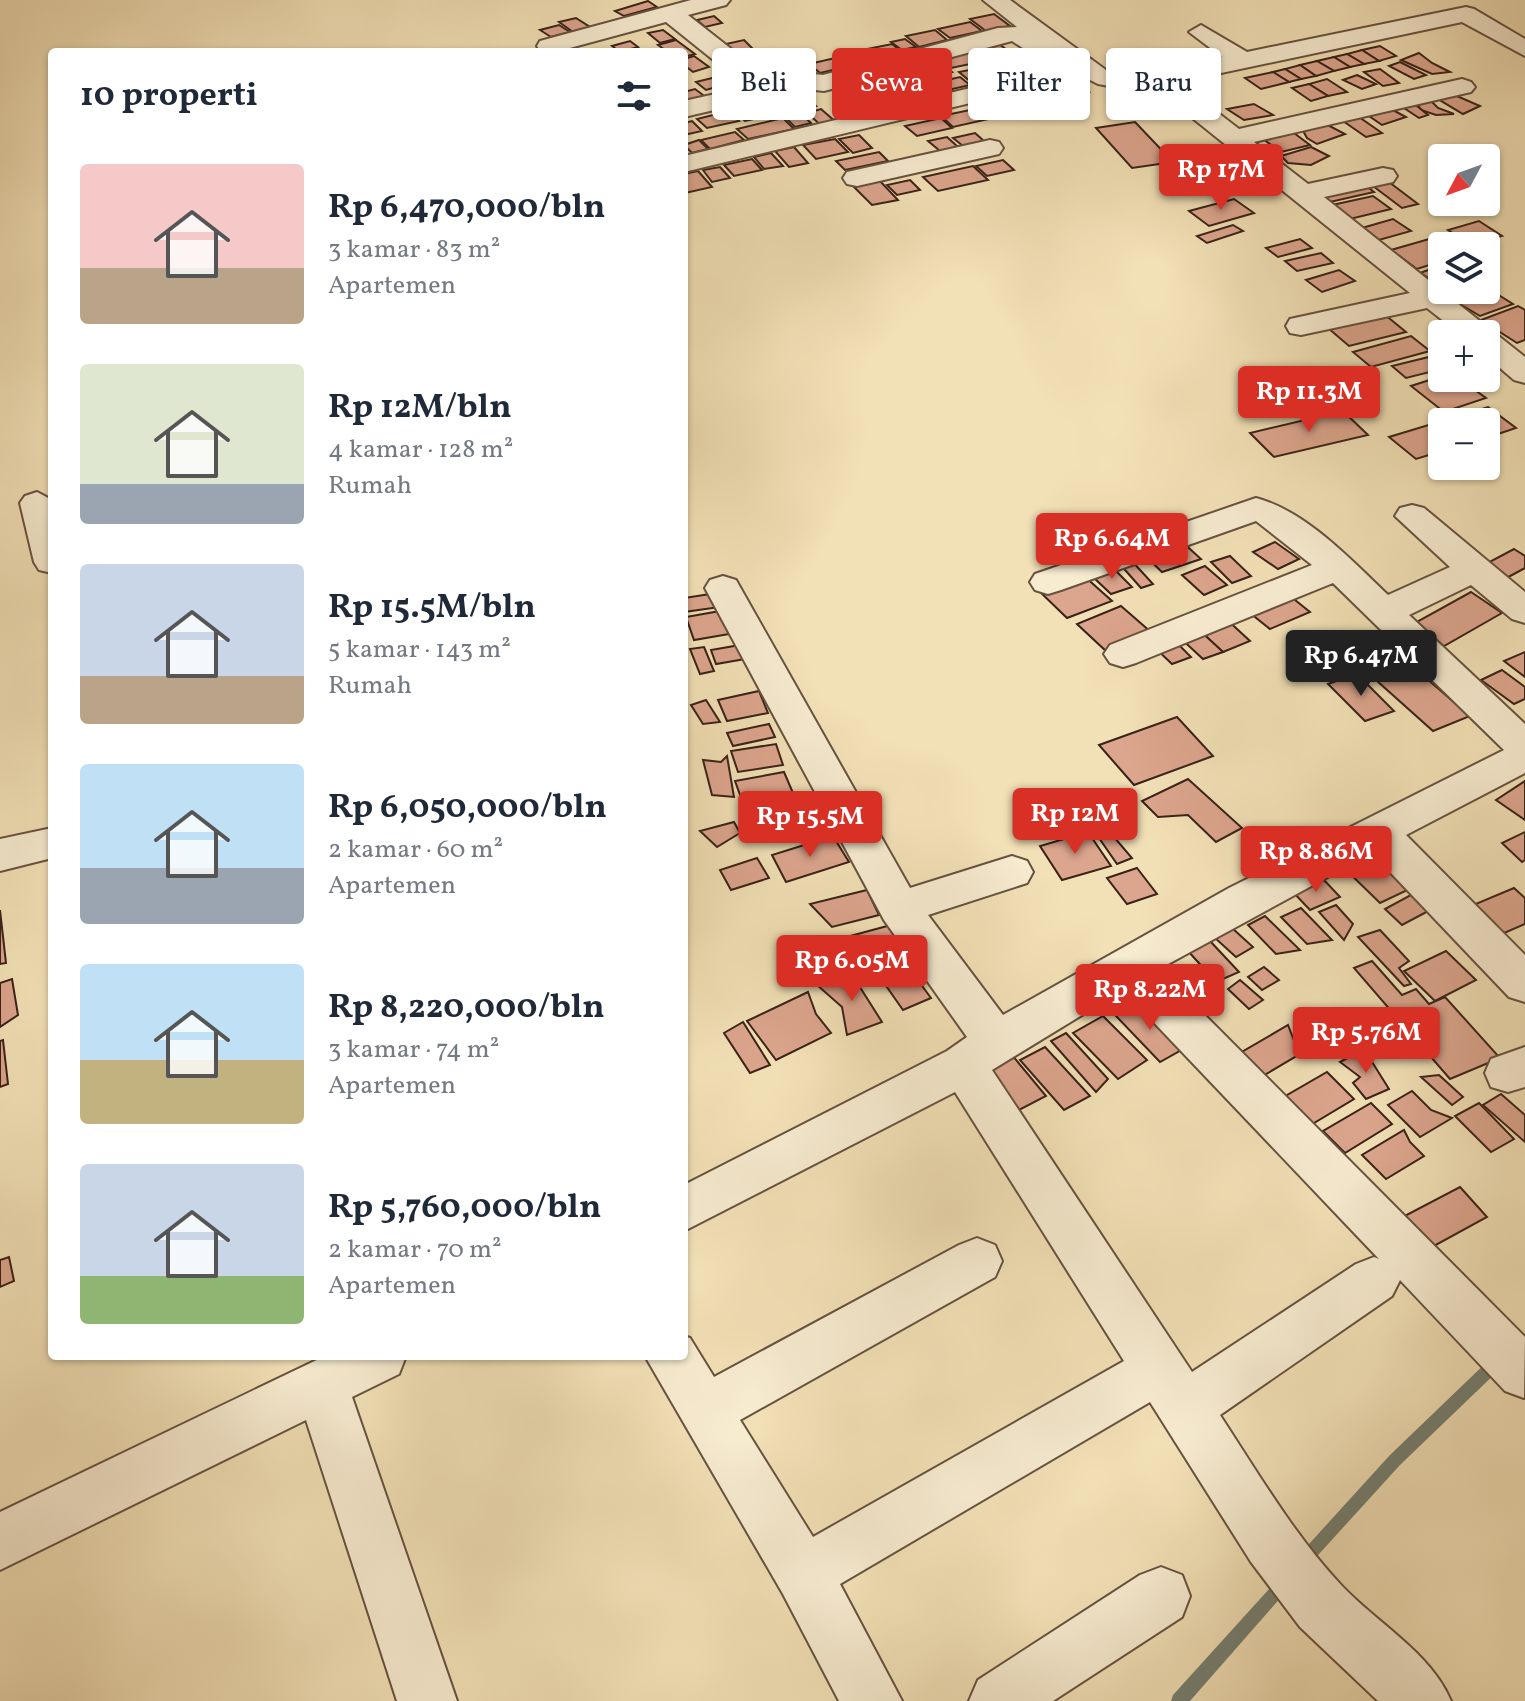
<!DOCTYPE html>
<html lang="id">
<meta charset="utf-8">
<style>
body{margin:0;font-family:Vollkorn,serif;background:#f6f6f7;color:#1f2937;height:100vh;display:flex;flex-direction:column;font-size:30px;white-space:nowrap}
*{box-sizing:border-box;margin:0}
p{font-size:26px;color:#747a83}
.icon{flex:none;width:44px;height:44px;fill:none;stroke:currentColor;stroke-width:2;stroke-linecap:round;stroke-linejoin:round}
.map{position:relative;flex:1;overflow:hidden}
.panel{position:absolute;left:48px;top:48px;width:640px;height:1312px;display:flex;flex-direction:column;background:#fff;border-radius:8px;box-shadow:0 2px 6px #0004}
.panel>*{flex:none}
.hud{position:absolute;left:712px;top:48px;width:692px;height:72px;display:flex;gap:16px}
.needle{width:52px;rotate:229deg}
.controls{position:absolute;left:1428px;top:144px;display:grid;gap:16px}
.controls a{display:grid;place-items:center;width:72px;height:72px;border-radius:8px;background:#fff;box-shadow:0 2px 6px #0004;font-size:40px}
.price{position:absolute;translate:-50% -68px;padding:0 18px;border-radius:8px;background:#d93025;color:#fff;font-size:26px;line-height:52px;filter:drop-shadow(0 2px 4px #0008)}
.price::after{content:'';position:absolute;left:50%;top:48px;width:24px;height:18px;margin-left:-12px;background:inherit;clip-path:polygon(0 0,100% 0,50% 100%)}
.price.active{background:#222;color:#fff}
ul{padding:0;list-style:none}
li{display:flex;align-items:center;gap:24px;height:200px;padding:0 32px}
li span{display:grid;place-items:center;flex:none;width:224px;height:160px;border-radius:8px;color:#555}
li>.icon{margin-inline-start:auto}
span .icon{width:96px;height:96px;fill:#fffc;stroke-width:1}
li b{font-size:34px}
h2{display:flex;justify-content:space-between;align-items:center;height:96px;padding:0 32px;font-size:34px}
.chip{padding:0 28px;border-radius:8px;background:#fff;box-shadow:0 2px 6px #0004;font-size:28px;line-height:72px}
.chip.active{background:#d93025;color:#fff}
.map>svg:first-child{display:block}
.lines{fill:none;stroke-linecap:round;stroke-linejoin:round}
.stream{fill:#747f72;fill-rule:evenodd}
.building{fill:#dca58d;stroke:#392217;stroke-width:2}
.minor-casing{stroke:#67523f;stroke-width:4}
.minor{fill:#f7ebd0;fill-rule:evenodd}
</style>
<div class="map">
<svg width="1525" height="1701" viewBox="0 0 1525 1701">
<rect width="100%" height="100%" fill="#f2e0b6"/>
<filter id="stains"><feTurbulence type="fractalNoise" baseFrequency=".0025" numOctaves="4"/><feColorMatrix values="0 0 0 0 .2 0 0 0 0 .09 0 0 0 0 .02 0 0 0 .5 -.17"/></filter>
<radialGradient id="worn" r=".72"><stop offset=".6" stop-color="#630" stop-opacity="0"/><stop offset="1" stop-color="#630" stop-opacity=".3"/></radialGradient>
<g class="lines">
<g class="stream">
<polygon points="1496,1356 1501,1358 1503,1363 1501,1368 1400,1465 1309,1565 1304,1568 1299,1565 1296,1560 1299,1555 1390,1455 1491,1358"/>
<polygon points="1285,1574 1290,1577 1293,1582 1290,1587 1190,1701 1171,1701 1173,1695 1280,1577"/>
</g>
</g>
<g class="building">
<polygon points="648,1 657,7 624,16 615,11"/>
<polygon points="994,14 1010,26 986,31 970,19"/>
<polygon points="714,16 722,23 705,27 697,20"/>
<polygon points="576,18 590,27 573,32 559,22"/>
<polygon points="970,22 982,31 950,38 938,29"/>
<polygon points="559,25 570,32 551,37 540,30"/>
<polygon points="663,30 675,39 660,43 648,33"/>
<polygon points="935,30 947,40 919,47 906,36"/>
<polygon points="905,39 916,47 902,50 891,42"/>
<polygon points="676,40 695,54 684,57 684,52 668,52 658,45"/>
<polygon points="744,40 756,52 739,55 726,44"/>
<polygon points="630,41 638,47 620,52 612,46"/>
<polygon points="998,43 1012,54 994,58 980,46"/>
<polygon points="892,44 903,53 873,59 862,50"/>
<polygon points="1380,46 1396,56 1379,61 1362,50"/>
<polygon points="1362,50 1379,61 1364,64 1347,54"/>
<polygon points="858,51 870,61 848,65 836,56"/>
<polygon points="974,52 985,61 951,68 941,59"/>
<polygon points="1419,53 1432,63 1450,72 1432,74 1401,60"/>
<polygon points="758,54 767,62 751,65 742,57"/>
<polygon points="1347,54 1364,64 1350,67 1334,57"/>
<polygon points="1015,55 1027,64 1008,68 996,59"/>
<polygon points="694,56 709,67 693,72 684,65 684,59"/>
<polygon points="1334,57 1350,67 1334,71 1317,61"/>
<polygon points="835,58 846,67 820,73 809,64"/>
<polygon points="1317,61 1334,71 1316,76 1300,65"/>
<polygon points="1400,62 1426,75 1414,79 1389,66"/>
<polygon points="940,63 952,72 936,76 925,66"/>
<polygon points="1300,65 1316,76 1301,79 1285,69"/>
<polygon points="989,66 1002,77 972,83 959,72"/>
<polygon points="924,68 934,77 921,80 910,71"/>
<polygon points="1285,69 1301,79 1289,82 1273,72"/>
<polygon points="1380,69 1399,83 1383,86 1364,72"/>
<polygon points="779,70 789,79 773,83 763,74"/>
<polygon points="907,72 917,80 901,83 891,75"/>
<polygon points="1273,72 1289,82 1261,89 1245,78"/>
<polygon points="1357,75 1376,84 1362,89 1343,80"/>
<polygon points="720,76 730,83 706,90 696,82"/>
<polygon points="888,77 898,86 872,91 862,83"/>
<polygon points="960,77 970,85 948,90 938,82"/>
<polygon points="1327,79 1347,92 1328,96 1309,84"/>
<polygon points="937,84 946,92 917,98 908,91"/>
<polygon points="1079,84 1089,92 1071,96 1061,88"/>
<polygon points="1309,84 1328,96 1311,101 1292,88"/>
<polygon points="857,85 865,92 847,96 839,89"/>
<polygon points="1057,88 1070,98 1034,107 1020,95"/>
<polygon points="695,89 707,98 684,105 684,92"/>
<polygon points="798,91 816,106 799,110 781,94"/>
<polygon points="905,91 914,99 889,105 880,97"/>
<polygon points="868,93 882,107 862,111 847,98"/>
<polygon points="1450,93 1480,106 1463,114 1438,99"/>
<polygon points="1020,98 1031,108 1004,113 993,104"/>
<polygon points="1428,98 1438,108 1454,114 1436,115 1421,110 1416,102"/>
<polygon points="1412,102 1428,115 1419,118 1401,106"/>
<polygon points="770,103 781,113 745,121 734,111"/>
<polygon points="1254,104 1273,115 1244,120 1227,109"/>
<polygon points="989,106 1002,116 953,127 941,116"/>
<polygon points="821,109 837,123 823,127 807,113"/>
<polygon points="1391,109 1406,117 1382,125 1369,116"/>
<polygon points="729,111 739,121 707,128 697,119"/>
<polygon points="800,113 811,123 795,127 784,116"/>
<polygon points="1359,117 1382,133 1366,137 1343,121"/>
<polygon points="783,118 794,129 748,139 737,129"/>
<polygon points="941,118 952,128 917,136 905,126"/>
<polygon points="692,121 702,131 684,135 684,123"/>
<polygon points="1320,121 1345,134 1317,144 1307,138 1301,127"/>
<polygon points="1135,122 1173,162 1132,168 1096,128"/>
<polygon points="1290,130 1310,145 1281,152 1260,137"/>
<polygon points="735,132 744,140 710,149 701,140"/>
<polygon points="975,133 984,141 963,146 953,138"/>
<polygon points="859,135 872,148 853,153 839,139"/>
<polygon points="947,137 958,147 940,151 928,141"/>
<polygon points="835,139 848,152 816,159 803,145"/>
<polygon points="699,140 708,149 692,153 684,145"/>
<polygon points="794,147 808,163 789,167 775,151"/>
<polygon points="1311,147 1329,156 1311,165 1288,163 1281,156"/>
<polygon points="879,152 888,161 845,170 836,161"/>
<polygon points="771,153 783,166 764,169 754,157"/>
<polygon points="752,159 762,170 734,176 724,165"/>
<polygon points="1003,160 1014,170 987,176 976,166"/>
<polygon points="973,166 988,180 938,191 923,177"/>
<polygon points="720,167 730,178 712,182 703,170"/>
<polygon points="698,171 712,187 685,193 684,174"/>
<polygon points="1385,179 1418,204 1402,208 1369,183"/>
<polygon points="879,180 898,200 872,205 853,186"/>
<polygon points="910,180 920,190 897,195 887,185"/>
<polygon points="1361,182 1374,192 1330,202 1317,191"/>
<polygon points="1373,196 1391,209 1350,219 1332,205"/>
<polygon points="1234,199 1254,213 1209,226 1189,211"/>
<polygon points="1393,219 1411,231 1379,240 1362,228"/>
<polygon points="1479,221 1502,236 1472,245 1448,230"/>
<polygon points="1233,225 1243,231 1207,243 1197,236"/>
<polygon points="1436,237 1450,246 1442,246 1442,261 1417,269 1391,250"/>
<polygon points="1300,239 1312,248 1278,257 1266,248"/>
<polygon points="1321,253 1333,263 1297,271 1285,261"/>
<polygon points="1442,265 1442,282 1438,283 1420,273"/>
<polygon points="1339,270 1355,281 1322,292 1306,280"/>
<polygon points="1489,289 1513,304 1480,316 1455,301"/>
<polygon points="1518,306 1525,310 1525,340 1517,343 1481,320"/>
<polygon points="1384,314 1406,332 1349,346 1328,328"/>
<polygon points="1411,336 1430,351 1371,367 1353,352"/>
<polygon points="1433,356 1442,369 1406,378 1392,366"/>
<polygon points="1442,376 1458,378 1486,398 1444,412 1411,386"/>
<polygon points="1488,407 1516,428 1486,438 1486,422 1442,422 1442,451 1416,459 1389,437"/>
<polygon points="1343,411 1368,435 1274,457 1250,433"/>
<polygon points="1180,540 1201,559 1162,572 1142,553"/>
<polygon points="1275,542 1299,559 1278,569 1253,552"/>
<polygon points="1514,549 1525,556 1525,568 1501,581 1480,567"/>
<polygon points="1230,556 1251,576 1232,583 1211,562"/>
<polygon points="1130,559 1153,584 1141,588 1118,562"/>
<polygon points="1205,566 1227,585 1204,595 1182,575"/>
<polygon points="1113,568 1132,587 1111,594 1092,576"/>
<polygon points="1083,575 1112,601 1067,618 1039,591"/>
<polygon points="1285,592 1310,612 1270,629 1245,609"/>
<polygon points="1471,592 1502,613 1444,646 1413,624"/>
<polygon points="717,593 720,607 684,612 684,598"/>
<polygon points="1121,606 1152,633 1107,652 1077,624"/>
<polygon points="726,610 735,633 694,640 686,617"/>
<polygon points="1224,617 1250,641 1223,652 1197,628"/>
<polygon points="1197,628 1223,652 1203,659 1177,635"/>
<polygon points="1173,639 1191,657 1172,664 1153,646"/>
<polygon points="746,644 751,658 716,664 711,650"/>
<polygon points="704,647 714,671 700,674 690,649"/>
<polygon points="1525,652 1525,677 1504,661"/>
<polygon points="1412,666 1470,716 1433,731 1376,680"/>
<polygon points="1502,670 1525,687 1525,699 1514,704 1481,680"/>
<polygon points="1357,674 1394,711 1365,721 1328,684"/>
<polygon points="759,691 768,713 727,721 718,700"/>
<polygon points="706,700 720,722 703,724 691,705"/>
<polygon points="1177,717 1213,756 1134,785 1099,745"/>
<polygon points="769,724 775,737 733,746 727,733"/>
<polygon points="776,744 783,765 738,772 731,751"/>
<polygon points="727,756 734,797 712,795 703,760 721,762"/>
<polygon points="784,772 793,793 743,803 735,781"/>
<polygon points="1188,779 1242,828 1216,842 1188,815 1158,817 1142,801"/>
<polygon points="1525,781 1525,820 1496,800"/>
<polygon points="800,809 805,823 771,833 767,816"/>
<polygon points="734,822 740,833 717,847 700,831"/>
<polygon points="1108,830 1132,858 1117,864 1099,838"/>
<polygon points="1088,832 1111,866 1062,880 1040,846"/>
<polygon points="1525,832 1525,860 1522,862 1502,843"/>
<polygon points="833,836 849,862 786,882 772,855"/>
<polygon points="1377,848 1416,886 1380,903 1340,864"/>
<polygon points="757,858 769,878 731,890 720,870"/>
<polygon points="1137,868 1157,894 1127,904 1107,878"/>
<polygon points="1323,879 1340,897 1310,910 1293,892"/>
<polygon points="1514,888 1525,898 1525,924 1495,937 1466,908"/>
<polygon points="867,890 879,915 832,927 810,904"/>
<polygon points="1420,890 1432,909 1402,925 1385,909"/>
<polygon points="1336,905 1353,924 1344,940 1319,912"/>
<polygon points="1301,908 1332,940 1307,944 1281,917"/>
<polygon points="0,910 6,963 0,964"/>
<polygon points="1265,916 1300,950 1276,954 1248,925"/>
<polygon points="891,925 903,951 850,964 828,942"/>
<polygon points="1232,928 1253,947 1236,957 1215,938"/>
<polygon points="1380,930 1409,961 1399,968 1411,984 1404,986 1358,937"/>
<polygon points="1210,941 1239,972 1216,982 1188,951"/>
<polygon points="1446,951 1476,980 1435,1001 1404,971"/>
<polygon points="1372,961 1402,995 1416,989 1429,1004 1445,997 1500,1058 1450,1079 1354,968"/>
<polygon points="1264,967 1279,980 1262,990 1248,977"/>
<polygon points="1189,968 1216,995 1202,1004 1174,977"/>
<polygon points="911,971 931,998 903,1010 884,983"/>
<polygon points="851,973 882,1022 847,1035 842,1007 817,985"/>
<polygon points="12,979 18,1015 0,1027 0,983"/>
<polygon points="1240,980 1263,1000 1249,1009 1228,989"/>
<polygon points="808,992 816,1014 831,1033 776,1060 747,1021"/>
<polygon points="1140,1002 1185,1048 1160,1062 1116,1016"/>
<polygon points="1103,1016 1147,1060 1118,1079 1073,1033"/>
<polygon points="1339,1018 1360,1041 1341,1049 1321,1027"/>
<polygon points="743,1022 770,1065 750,1073 724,1033"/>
<polygon points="1288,1025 1295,1043 1310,1048 1251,1083 1228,1060"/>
<polygon points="1066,1033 1108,1079 1096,1092 1051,1041"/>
<polygon points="3,1040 8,1084 0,1087 0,1041"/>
<polygon points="1045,1047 1090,1096 1064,1110 1020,1060"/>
<polygon points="1364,1049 1389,1089 1366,1099 1353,1083 1360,1077 1340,1062"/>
<polygon points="1012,1055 1046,1096 1019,1110 986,1069"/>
<polygon points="1327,1072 1354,1099 1309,1126 1282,1098"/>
<polygon points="1439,1075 1463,1097 1452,1105 1421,1077"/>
<polygon points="1412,1091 1431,1110 1452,1118 1420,1137 1388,1105"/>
<polygon points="1501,1094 1525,1115 1525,1142 1483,1105"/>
<polygon points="1371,1103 1392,1124 1345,1153 1323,1131"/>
<polygon points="1479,1103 1514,1139 1491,1152 1455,1116"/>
<polygon points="1404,1130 1410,1142 1424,1156 1386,1179 1362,1155"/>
<polygon points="1460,1187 1487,1217 1423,1252 1395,1221"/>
<polygon points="9,1257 14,1281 0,1287 0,1260"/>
</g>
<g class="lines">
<defs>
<g id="minor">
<polygon points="691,0 730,0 726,5 688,15 772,81 805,73 823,75 998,28 1017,27 983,0 1010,0 1106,70 1146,77 1158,71 1222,57 1189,32 1201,25 1247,52 1466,7 1474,9 1525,39 1525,56 1462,22 1174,83 1182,85 1239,129 1462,79 1471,82 1475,87 1471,92 1254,142 1308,184 1383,168 1393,170 1397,176 1393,182 1324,197 1525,357 1525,383 1514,380 1486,356 1486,334 1460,334 1427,308 1301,335 1290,333 1286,326 1290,319 1410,293 1165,96 1098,84 1082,76 684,172 684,156 1067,65 1057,57 1038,58 1012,41 824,91 805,89 684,117 684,101 747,87 666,22 555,52 540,51 537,46 540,41"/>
<polygon points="990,140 999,142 1003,148 999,154 857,186 847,184 843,178 847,172"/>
<polygon points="37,492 52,500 52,573 39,570 34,562 20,503 25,496"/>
<path d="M1256 498C1306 511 1351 560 1388 595L1450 567 1395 516 1400 508 1412 505 1424 508 1525 592V623L1512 619 1471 585 1409 615 1525 724V773L1406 835 1525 955V1002L1509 997 1372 853 1159 969 1525 1337 1524 1398 1505 1391 1400 1280 1392 1296 1220 1415C1258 1473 1294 1535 1342 1586 1377 1623 1431 1653 1451 1701H1378L1300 1627 1251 1562 1150 1402 840 1584 902 1701H839L783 1594 645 1356H684V1336L690 1338 714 1377 959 1245 977 1238 995 1245 1002 1261 995 1277 740 1420 813 1537 1124 1361 955 1092 684 1231V1185L947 1051 967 1037 884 920 705 588 710 580 723 576 736 580 910 888 1012 856 1027 861 1033 872 1027 883 928 915 1003 1015 1229 888 1504 750 1333 583 1136 663 1123 667 1110 663 1104 654 1110 645 1312 565 1256 521 1061 590 1048 594 1035 590 1030 582 1035 574ZM1123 990 1379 1259 1374 1257 1356 1264 1192 1372 992 1070Z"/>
<polygon points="52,828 52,858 0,871 0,839"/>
<polygon points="1525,1047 1525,1087 1508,1092 1491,1087 1485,1073 1491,1059"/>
<polygon points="325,1356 406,1356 399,1374 352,1397 457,1701 397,1701 306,1420 0,1570 0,1512"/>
<polygon points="1161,1567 1182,1575 1190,1596 1182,1617 1053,1701 969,1701 978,1680 1140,1575"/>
</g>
</defs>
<use href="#minor" class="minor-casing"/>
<use href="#minor" class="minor"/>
</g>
<rect width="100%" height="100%" filter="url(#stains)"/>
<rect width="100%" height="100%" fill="url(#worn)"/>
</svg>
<div class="controls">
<a><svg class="needle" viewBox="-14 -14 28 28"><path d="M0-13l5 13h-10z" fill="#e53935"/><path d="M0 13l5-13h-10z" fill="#747a83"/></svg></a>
<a><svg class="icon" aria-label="layers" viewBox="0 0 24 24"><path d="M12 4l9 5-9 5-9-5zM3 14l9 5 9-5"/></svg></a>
<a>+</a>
<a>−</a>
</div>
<b class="price" style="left:1221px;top:212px">Rp 17M</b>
<b class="price" style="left:1309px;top:434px">Rp 11.3M</b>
<b class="price" style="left:1112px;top:581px">Rp 6.64M</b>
<b class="price active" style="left:1361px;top:698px">Rp 6.47M</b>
<b class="price" style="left:1075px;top:856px">Rp 12M</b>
<b class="price" style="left:810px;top:859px">Rp 15.5M</b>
<b class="price" style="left:1316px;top:894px">Rp 8.86M</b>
<b class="price" style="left:852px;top:1003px">Rp 6.05M</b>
<b class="price" style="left:1150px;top:1032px">Rp 8.22M</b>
<b class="price" style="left:1366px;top:1075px">Rp 5.76M</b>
<div class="hud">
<a class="chip">Beli</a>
<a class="chip active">Sewa</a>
<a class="chip">Filter</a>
<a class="chip">Baru</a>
</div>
<section class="panel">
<h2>10 properti<svg class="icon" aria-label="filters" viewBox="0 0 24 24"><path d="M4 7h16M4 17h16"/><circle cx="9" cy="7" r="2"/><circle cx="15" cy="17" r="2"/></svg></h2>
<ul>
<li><span style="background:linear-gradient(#f6c9c9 65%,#b9a48a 0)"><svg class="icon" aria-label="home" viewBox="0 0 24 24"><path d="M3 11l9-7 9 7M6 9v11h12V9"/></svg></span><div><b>Rp 6,470,000/bln</b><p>3 kamar · 83 m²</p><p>Apartemen</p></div></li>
<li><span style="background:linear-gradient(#dfe7d0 75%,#9aa5b1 0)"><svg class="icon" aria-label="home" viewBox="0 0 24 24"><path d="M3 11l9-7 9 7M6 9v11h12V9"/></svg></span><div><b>Rp 12M/bln</b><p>4 kamar · 128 m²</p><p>Rumah</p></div></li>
<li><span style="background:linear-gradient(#c9d6e8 70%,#b9a48a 0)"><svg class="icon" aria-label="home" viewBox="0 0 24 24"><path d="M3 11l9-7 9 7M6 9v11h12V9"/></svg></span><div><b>Rp 15.5M/bln</b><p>5 kamar · 143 m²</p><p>Rumah</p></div></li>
<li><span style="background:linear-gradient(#bfe0f5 65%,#9aa5b1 0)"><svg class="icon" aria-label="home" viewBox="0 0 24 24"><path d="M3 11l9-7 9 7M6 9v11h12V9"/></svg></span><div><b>Rp 6,050,000/bln</b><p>2 kamar · 60 m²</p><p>Apartemen</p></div></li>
<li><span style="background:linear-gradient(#bfe0f5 60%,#c2b280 0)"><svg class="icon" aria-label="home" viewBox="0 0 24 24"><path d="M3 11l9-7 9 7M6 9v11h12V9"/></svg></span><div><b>Rp 8,220,000/bln</b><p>3 kamar · 74 m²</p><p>Apartemen</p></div></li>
<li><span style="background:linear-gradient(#c9d6e8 70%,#8fb573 0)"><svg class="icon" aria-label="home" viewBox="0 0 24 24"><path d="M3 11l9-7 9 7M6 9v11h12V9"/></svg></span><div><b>Rp 5,760,000/bln</b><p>2 kamar · 70 m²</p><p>Apartemen</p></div></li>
</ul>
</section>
</div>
